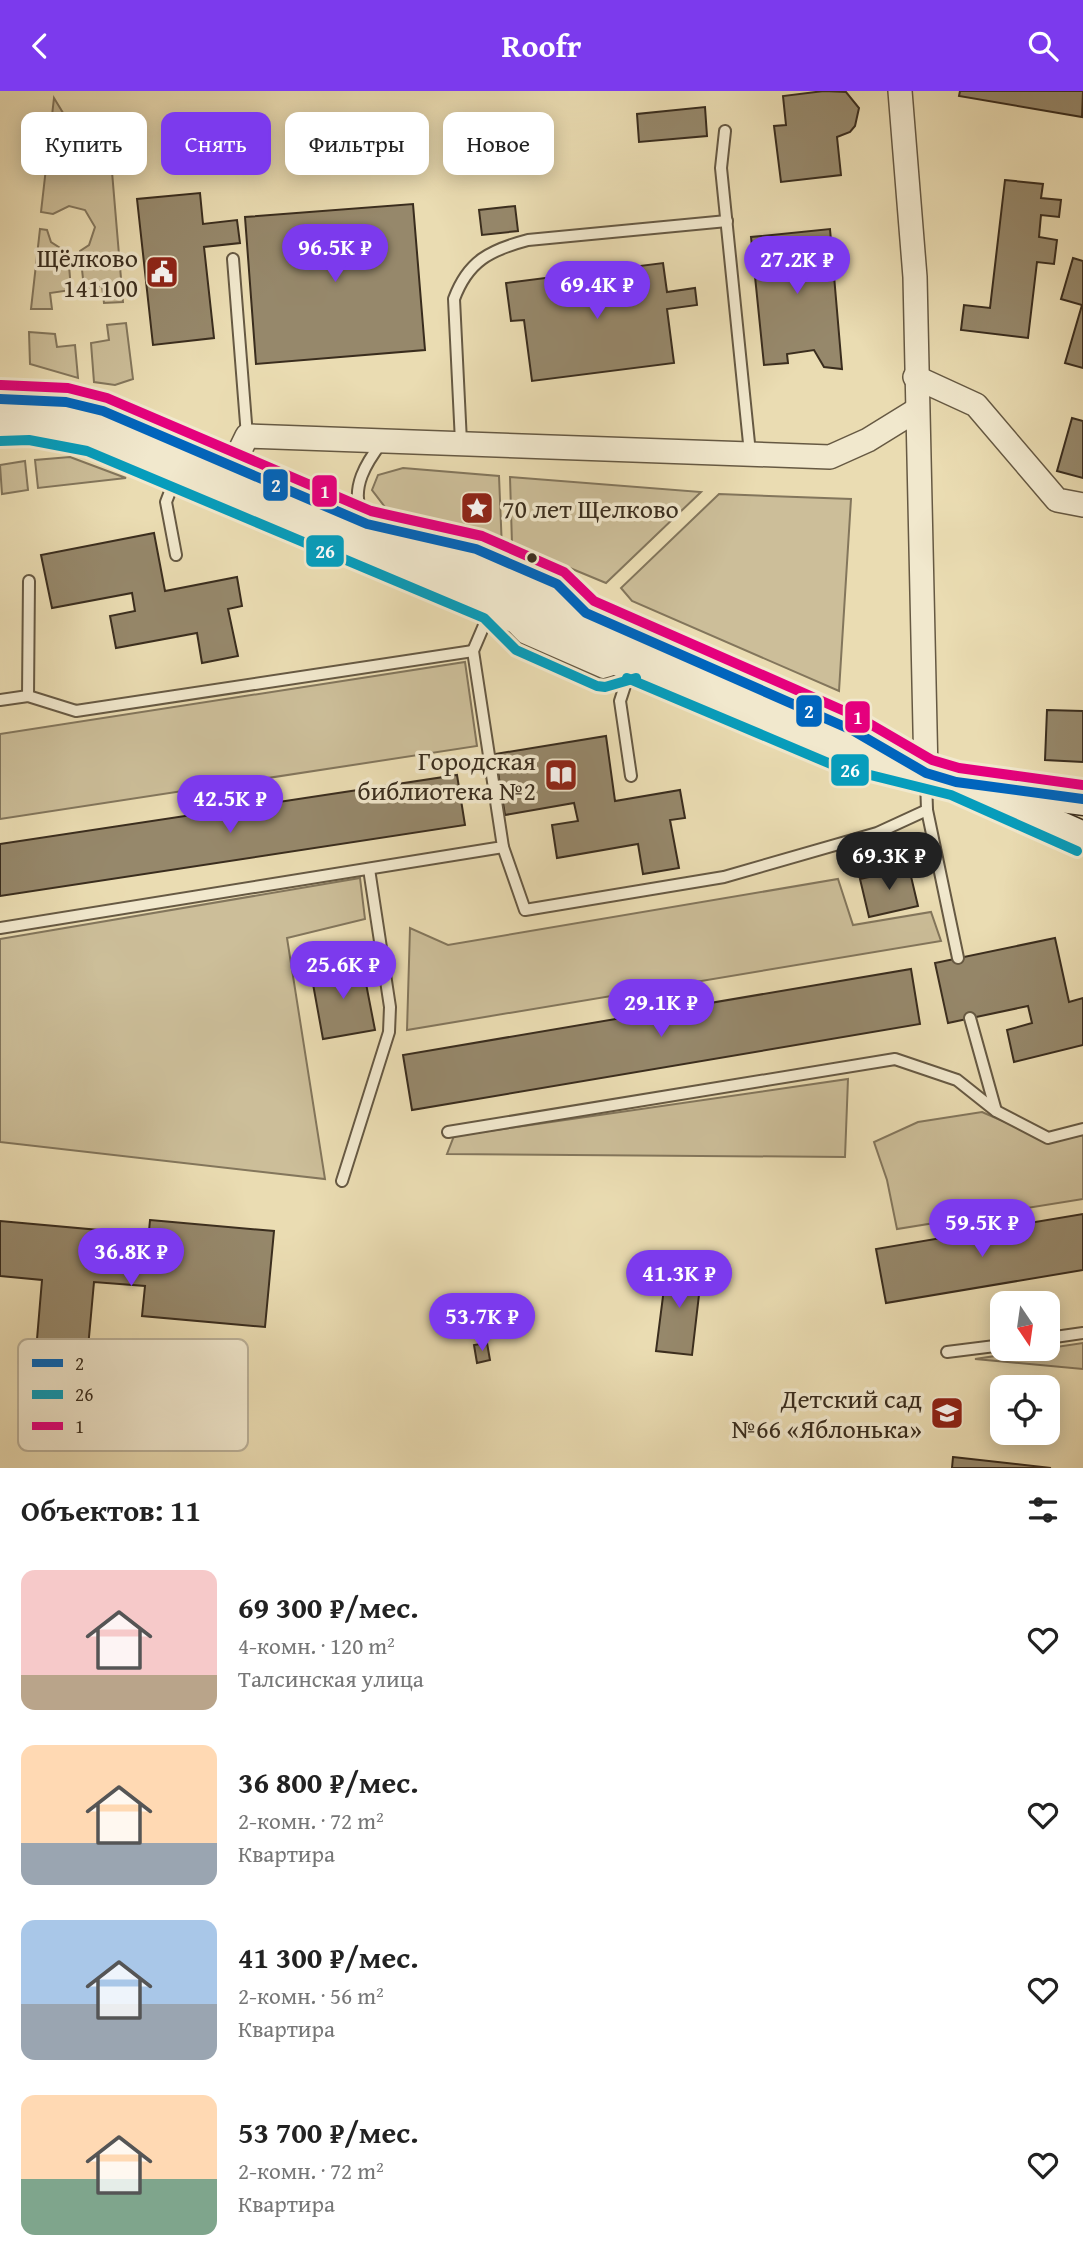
<!DOCTYPE html>
<html lang="ru">
<meta charset="utf-8">
<style>
body{margin:0;font-family:"Gentium Book Plus",serif;background:#f6f6f6;color:#222;height:100vh;display:flex;flex-direction:column;font-size:26px;white-space:nowrap}
*{box-sizing:border-box;margin:0}
p{font-size:23px;color:#767676}
.icon{flex:none;width:38px;height:38px;fill:none;stroke:currentColor;stroke-width:2;stroke-linecap:round;stroke-linejoin:round}
.map{position:relative;height:1377px;overflow:hidden}
.drawer{display:flex;flex-direction:column;background:#fff;flex:1}
.drawer>*{flex:none}
.hud{position:absolute;left:21px;top:21px;width:700px;height:63px;display:flex;gap:14px}
.needle{width:46px;rotate:167deg}
.fabs{position:absolute;left:990px;top:1200px;display:grid;gap:14px}
.fabs a{display:grid;place-items:center;width:70px;height:70px;border-radius:14px;background:#fff;box-shadow:0 4px 18px #0003;font-size:35px}
.price{position:absolute;translate:-50% -60px;padding:0 16px;border-radius:24px;background:#7c3aed;color:#fff;font-size:23px;line-height:46px;filter:drop-shadow(0 2px 4px #0008)}
.price::after{content:'';position:absolute;left:50%;top:42px;width:21px;height:16px;margin-left:-10px;background:inherit;clip-path:polygon(0 0,100% 0,50% 100%)}
.price.selected{background:#222;color:#fff}
ul{padding:0;list-style:none}
li{display:flex;align-items:center;gap:21px;height:175px;padding:0 21px}
li span{display:grid;place-items:center;flex:none;width:196px;height:140px;border-radius:14px;color:#555}
li>.icon{margin-inline-start:auto}
span .icon{width:84px;height:84px;fill:#fffc;stroke-width:1}
li b{font-size:30px}
h2{display:flex;justify-content:space-between;align-items:center;height:84px;padding:0 21px;font-size:30px}
.tag{padding:0 24px;border-radius:14px;background:#fff;box-shadow:0 4px 18px #0003;font-size:24px;line-height:63px}
.tag.selected{background:#7c3aed;color:#fff}
header{display:flex;justify-content:space-between;align-items:center;height:91px;padding:0 21px;background:#7c3aed;color:#fff;font-size:32px;font-weight:700}
.map>svg:first-child{display:block}
.green{fill:#ccbe99;stroke:#83765c;stroke-width:2}
.building{fill:#96886b;stroke:#3a2d1e;stroke-width:2}
.lines{fill:none;stroke-linecap:round;stroke-linejoin:round}
.lane-casing{stroke:#665943;stroke-width:14}
.street-casing{stroke:#665943;stroke-width:26}
.secondary-casing{stroke:#3a2d1e;stroke-width:35}
.lane{stroke:#f1e8cd;stroke-width:10}
.street{stroke:#f1e8cd;stroke-width:23}
.secondary{stroke:#f1e8cd;stroke-width:32}
.bus-1-casing{stroke:#f1e8cd;stroke-width:16}
.bus-2-casing{stroke:#f1e8cd;stroke-width:16}
.bus-3-casing{stroke:#f1e8cd;stroke-width:16}
.bus-1{stroke:#0065bd;stroke-width:10}
.bus-2{stroke:#069dbc;stroke-width:10}
.bus-3{stroke:#e5007d;stroke-width:10}
.bus-dot{fill:#3a2d1e;stroke:#f1e8cd;stroke-width:2.5}
.labels{text-anchor:middle;dominant-baseline:central;stroke-width:7;stroke-linejoin:round;paint-order:stroke}
.poi-label{font-size:26px;fill:#3a2d1e;stroke:#f1e8cd;text-anchor:end}
.key{fill:#f1e8cd;stroke:#bab098;stroke-width:2}
.key-label{font-size:19px;fill:#3a2d1e}
.line-badge{stroke:#f1e8cd;stroke-width:2.5}
.badge-label{font-size:19px;text-anchor:middle;font-weight:bold;fill:#fff}
</style>
<header><svg class="icon" aria-label="back" viewBox="0 0 24 24"><path d="M15 5l-7 7 7 7"/></svg>Roofr<svg class="icon" aria-label="search" viewBox="0 0 24 24"><circle cx="10" cy="10" r="6"/><path d="M15 15l6 6"/></svg></header>
<div class="map">
<svg width="1083" height="1377" viewBox="0 0 1083 1377">
<rect width="100%" height="100%" fill="#eadcb2"/>
<filter id="stains"><feTurbulence type="fractalNoise" baseFrequency=".00286" numOctaves="4"/><feColorMatrix values="0 0 0 0 .2 0 0 0 0 .09 0 0 0 0 .02 0 0 0 .5 -.17"/></filter>
<radialGradient id="worn" r=".72"><stop offset=".6" stop-color="#630" stop-opacity="0"/><stop offset="1" stop-color="#630" stop-opacity=".3"/></radialGradient>
<g class="green">
<polygon points="54,7 91,68 111,69 123,211 104,212 102,195 84,197 80,160 89,154 95,136 85,119 69,115 53,123 41,121"/>
<polygon points="40,138 47,139 51,151 68,162 71,199 50,202 52,218 31,218"/>
<polygon points="126,232 133,288 115,294 94,291 91,252 109,249 107,234"/>
<polygon points="29,241 55,243 57,256 75,254 78,287 30,273"/>
<polygon points="70,366 126,387 38,397 35,369"/>
<polygon points="25,370 28,399 2,403 0,374"/>
<polygon points="403,377 499,385 502,458 480,449 400,427 388,420 372,399 378,384"/>
<polygon points="510,386 701,401 606,492 512,453"/>
<polygon points="719,403 851,408 839,600 632,510 621,497"/>
<polygon points="465,571 477,655 0,728 0,643"/>
<polygon points="360,787 365,828 287,847 325,1088 0,1051 0,848"/>
<polygon points="838,788 853,834 931,821 941,850 407,939 410,837 448,854"/>
<polygon points="848,988 845,1066 447,1063 454,1045"/>
<polygon points="982,1021 1051,1051 1083,1044 1083,1108 897,1138 887,1089 874,1051 918,1031"/>
<polygon points="1083,1252 1083,1278 975,1268"/>
</g>
<g class="building">
<polygon points="824,0 846,1 859,17 855,35 850,41 837,46 841,84 781,91 774,35 786,34 783,5"/>
<polygon points="960,0 1083,0 1082,26 959,5"/>
<polygon points="705,16 707,45 639,51 637,23"/>
<polygon points="1005,89 1043,93 1041,107 1061,109 1059,126 1041,124 1039,146 1057,149 1054,173 1037,171 1028,247 961,239 964,214 990,217"/>
<polygon points="200,102 203,133 237,129 240,152 204,156 214,247 153,254 137,108"/>
<polygon points="413,113 425,259 256,273 245,126"/>
<polygon points="515,115 518,140 482,144 479,119"/>
<polygon points="830,138 842,278 824,276 814,259 787,263 788,272 764,274 751,146"/>
<polygon points="1073,167 1083,170 1083,277 1065,272 1082,214 1061,208"/>
<polygon points="663,172 667,201 695,197 697,214 667,218 674,272 532,290 524,229 511,230 506,192"/>
<polygon points="1072,327 1083,330 1083,387 1057,380"/>
<polygon points="154,442 165,500 237,486 242,515 228,518 238,565 202,572 197,542 116,557 110,525 135,520 132,502 52,517 41,464"/>
<polygon points="1047,619 1083,620 1083,671 1045,669"/>
<polygon points="606,645 615,710 680,699 685,727 670,729 679,777 643,783 638,753 557,767 552,734 578,730 574,712 505,724 495,663"/>
<polygon points="457,684 465,734 0,805 0,753"/>
<polygon points="909,777 918,815 869,826 860,788"/>
<polygon points="1055,847 1069,911 1083,907 1083,954 1014,971 1007,939 1032,932 1028,915 948,932 935,872"/>
<polygon points="362,872 375,939 323,948 311,882"/>
<polygon points="911,878 920,933 412,1019 403,964"/>
<polygon points="1083,1123 1083,1179 886,1212 876,1158"/>
<polygon points="150,1129 274,1140 265,1236 142,1225 145,1195 94,1191 82,1323 31,1319 42,1189 0,1185 0,1130 99,1139 97,1157 147,1162"/>
<polygon points="667,1174 702,1178 692,1264 656,1260"/>
<polygon points="487,1252 490,1269 477,1272 474,1254"/>
<polygon points="953,1366 1051,1377 952,1377"/>
</g>
<g class="lines">
<defs>
<g id="lane">
<polyline points="725,40 721,77 750,362"/>
<polyline points="233,168 247,345"/>
<path d="M461 351 454 208C468 170 490 159 528 149L727 130"/>
<polyline points="176,385 166,411 176,464"/>
<path d="M361 422C351 396 366 372 382 351"/>
<polyline points="456,453 476,458 557,493 565,501"/>
<polyline points="511,535 523,547 603,582 621,577"/>
<polyline points="631,576 620,610 631,685"/>
<polyline points="28,605 29,490"/>
<polyline points="0,609 28,605 76,620 473,560"/>
<polyline points="926,688 927,719 958,867"/>
<polyline points="503,756 525,819 724,786 877,742 927,719"/>
<polyline points="0,837 503,756 473,560 491,518"/>
<polyline points="970,927 996,1020"/>
<polyline points="448,1041 895,968 957,989 996,1020 1048,1047 1083,1038"/>
<polyline points="342,1090 389,941 390,916 369,778"/>
<polyline points="1048,1247 1083,1242"/>
<polyline points="947,1261 1003,1254"/>
</g>
<g id="street">
<polyline points="900,0 915,186 926,682"/>
<polyline points="915,286 976,314 1057,409 1083,414"/>
<polyline points="226,388 247,345 830,366 868,349 915,320"/>
</g>
<g id="secondary">
<polyline points="0,308 66,311 103,320 591,524 852,639 901,668"/>
<polyline points="0,336 30,335 91,347 843,663 956,691 1083,708"/>
<polyline points="995,708 1083,747"/>
</g>
</defs>
<use href="#lane" class="lane-casing"/>
<use href="#street" class="street-casing"/>
<use href="#secondary" class="secondary-casing"/>
<use href="#lane" class="lane"/>
<use href="#street" class="street"/>
<use href="#secondary" class="secondary"/>
<defs>
<polyline id="bus-1" points="0,308 66,311 103,320 367,433 476,458 557,493 586,522 852,639 926,682 956,691 1083,708"/>
<g id="bus-2">
<polyline points="0,350 29,349 87,360 484,527 516,559 597,595 605,596 636,587"/>
<polyline points="627,587 838,676 951,704 1077,760"/>
</g>
<polyline id="bus-3" points="1,294 68,297 107,307 371,420 482,445 564,481 594,510 858,626 932,669 959,677 1083,694"/>
</defs>
<use href="#bus-1" class="bus-1-casing"/>
<use href="#bus-2" class="bus-2-casing"/>
<use href="#bus-3" class="bus-3-casing"/>
<use href="#bus-1" class="bus-1"/>
<use href="#bus-2" class="bus-2"/>
<use href="#bus-3" class="bus-3"/>
</g>
<defs>
<symbol id="civic-square" viewBox="-11 -11 22 22"><rect x="-9" y="-9" width="18" height="18" rx="4" fill="#8f2418" stroke="#f1e8cd"/><path d="M-.6-6.5H3V-4.5H.6V-3L4-1V1h2V6H-6V1h2V-1L-.6-3ZM-1.2 2.5V6h2.4V2.5Z" fill="#fff"/></symbol>
<symbol id="sight-square" viewBox="-11 -11 22 22"><rect x="-9" y="-9" width="18" height="18" rx="4" fill="#8f2418" stroke="#f1e8cd"/><path d="M0-6L1.8-2.2L6-1.7L2.9 1.2L3.7 5.4L0 3.3L-3.7 5.4L-2.9 1.2L-6-1.7L-1.8-2.2Z" fill="#fff"/></symbol>
<symbol id="library-square" viewBox="-11 -11 22 22"><rect x="-9" y="-9" width="18" height="18" rx="4" fill="#8f2418" stroke="#f1e8cd"/><path d="M-6-4Q-3-5.5-.7-3.5V5Q-3 3-6 4ZM6-4Q3-5.5 .7-3.5V5Q3 3 6 4Z" fill="#fff"/></symbol>
<symbol id="school-square" viewBox="-11 -11 22 22"><rect x="-9" y="-9" width="18" height="18" rx="4" fill="#8f2418" stroke="#f1e8cd"/><path d="M0-5L7-2L0 1L-7-2ZM-4 1L0 2.5L4 1V4Q0 6-4 4Z" fill="#fff"/></symbol>
</defs>
<g fill-rule="evenodd">
<use href="#civic-square" x="143" y="162" width="38" height="38"/>
<use href="#sight-square" x="458" y="398" width="38" height="38"/>
<use href="#library-square" x="542" y="665" width="38" height="38"/>
<use href="#school-square" x="928" y="1303" width="38" height="38"/>
</g>
<circle class="bus-dot" cx="532" cy="467" r="6"/>
<g class="labels">
<g class="poi-label">
<text x="138" y="166">Щёлково<tspan x="138" dy="30">141100</tspan></text>
<text x="502" y="417" text-anchor="start">70 лет Щелково</text>
<text x="536" y="669">Городская<tspan x="536" dy="30">библиотека №2</tspan></text>
<text x="922" y="1307">Детский сад<tspan x="922" dy="30">№66 «Яблонька»</tspan></text>
</g>
</g>
<rect x="18" y="1248" width="230" height="112" rx="10" class="key"/>
<rect x="32" y="1268" width="31" height="8" fill="#0065bd"/>
<rect x="32" y="1299" width="31" height="9" fill="#069dbc"/>
<rect x="32" y="1331" width="31" height="8" fill="#e5007d"/>
<g class="key-label">
<text x="75" y="1279">2</text>
<text x="75" y="1310">26</text>
<text x="75" y="1342">1</text>
</g>
<g class="line-badge">
<rect x="262" y="377" width="27" height="34" rx="7" fill="#0065bd"/>
<rect x="311" y="383" width="27" height="34" rx="7" fill="#e5007d"/>
<rect x="305" y="443" width="40" height="34" rx="7" fill="#069dbc"/>
<rect x="795" y="603" width="28" height="34" rx="7" fill="#0065bd"/>
<rect x="844" y="609" width="27" height="34" rx="7" fill="#e5007d"/>
<rect x="830" y="662" width="40" height="34" rx="7" fill="#069dbc"/>
</g>
<g class="badge-label">
<text x="276" y="401">2</text>
<text x="325" y="407">1</text>
<text x="325" y="467">26</text>
<text x="809" y="627">2</text>
<text x="858" y="633">1</text>
<text x="850" y="686">26</text>
</g>
<rect width="100%" height="100%" filter="url(#stains)"/>
<rect width="100%" height="100%" fill="url(#worn)"/>
</svg>
<div class="fabs">
<a><svg class="needle" viewBox="-14 -14 28 28"><path d="M0-13l5 13h-10z" fill="#e53935"/><path d="M0 13l5-13h-10z" fill="#767676"/></svg></a>
<a><svg class="icon" aria-label="locate" viewBox="0 0 24 24"><circle cx="12" cy="12" r="6"/><path d="M12 2v4M12 18v4M2 12h4M18 12h4"/></svg></a>
</div>
<b class="price" style="left:335px;top:193px">96.5K ₽</b>
<b class="price" style="left:797px;top:205px">27.2K ₽</b>
<b class="price" style="left:597px;top:230px">69.4K ₽</b>
<b class="price" style="left:230px;top:744px">42.5K ₽</b>
<b class="price selected" style="left:889px;top:801px">69.3K ₽</b>
<b class="price" style="left:343px;top:910px">25.6K ₽</b>
<b class="price" style="left:661px;top:948px">29.1K ₽</b>
<b class="price" style="left:982px;top:1168px">59.5K ₽</b>
<b class="price" style="left:131px;top:1197px">36.8K ₽</b>
<b class="price" style="left:679px;top:1219px">41.3K ₽</b>
<b class="price" style="left:482px;top:1262px">53.7K ₽</b>
<div class="hud">
<a class="tag">Купить</a>
<a class="tag selected">Снять</a>
<a class="tag">Фильтры</a>
<a class="tag">Новое</a>
</div>
</div>
<section class="drawer">
<h2>Объектов: 11<svg class="icon" aria-label="filters" viewBox="0 0 24 24"><path d="M4 7h16M4 17h16"/><circle cx="9" cy="7" r="2"/><circle cx="15" cy="17" r="2"/></svg></h2>
<ul>
<li><span style="background:linear-gradient(#f6c9c9 75%,#b9a48a 0)"><svg class="icon" aria-label="home" viewBox="0 0 24 24"><path d="M3 11l9-7 9 7M6 9v11h12V9"/></svg></span><div><b>69 300 ₽/мес.</b><p>4-комн. · 120 m²</p><p>Талсинская улица</p></div><svg class="icon" aria-label="heart" viewBox="0 0 24 24"><path d="M12 20l-8-8c-3-5 5-10 8-4 3-6 11-1 8 4z"/></svg></li>
<li><span style="background:linear-gradient(#ffd9b3 70%,#9aa5b1 0)"><svg class="icon" aria-label="home" viewBox="0 0 24 24"><path d="M3 11l9-7 9 7M6 9v11h12V9"/></svg></span><div><b>36 800 ₽/мес.</b><p>2-комн. · 72 m²</p><p>Квартира</p></div><svg class="icon" aria-label="heart" viewBox="0 0 24 24"><path d="M12 20l-8-8c-3-5 5-10 8-4 3-6 11-1 8 4z"/></svg></li>
<li><span style="background:linear-gradient(#a9c7e8 60%,#9aa5b1 0)"><svg class="icon" aria-label="home" viewBox="0 0 24 24"><path d="M3 11l9-7 9 7M6 9v11h12V9"/></svg></span><div><b>41 300 ₽/мес.</b><p>2-комн. · 56 m²</p><p>Квартира</p></div><svg class="icon" aria-label="heart" viewBox="0 0 24 24"><path d="M12 20l-8-8c-3-5 5-10 8-4 3-6 11-1 8 4z"/></svg></li>
<li><span style="background:linear-gradient(#ffd9b3 60%,#7fa58c 0)"><svg class="icon" aria-label="home" viewBox="0 0 24 24"><path d="M3 11l9-7 9 7M6 9v11h12V9"/></svg></span><div><b>53 700 ₽/мес.</b><p>2-комн. · 72 m²</p><p>Квартира</p></div><svg class="icon" aria-label="heart" viewBox="0 0 24 24"><path d="M12 20l-8-8c-3-5 5-10 8-4 3-6 11-1 8 4z"/></svg></li>
</ul>
</section>
